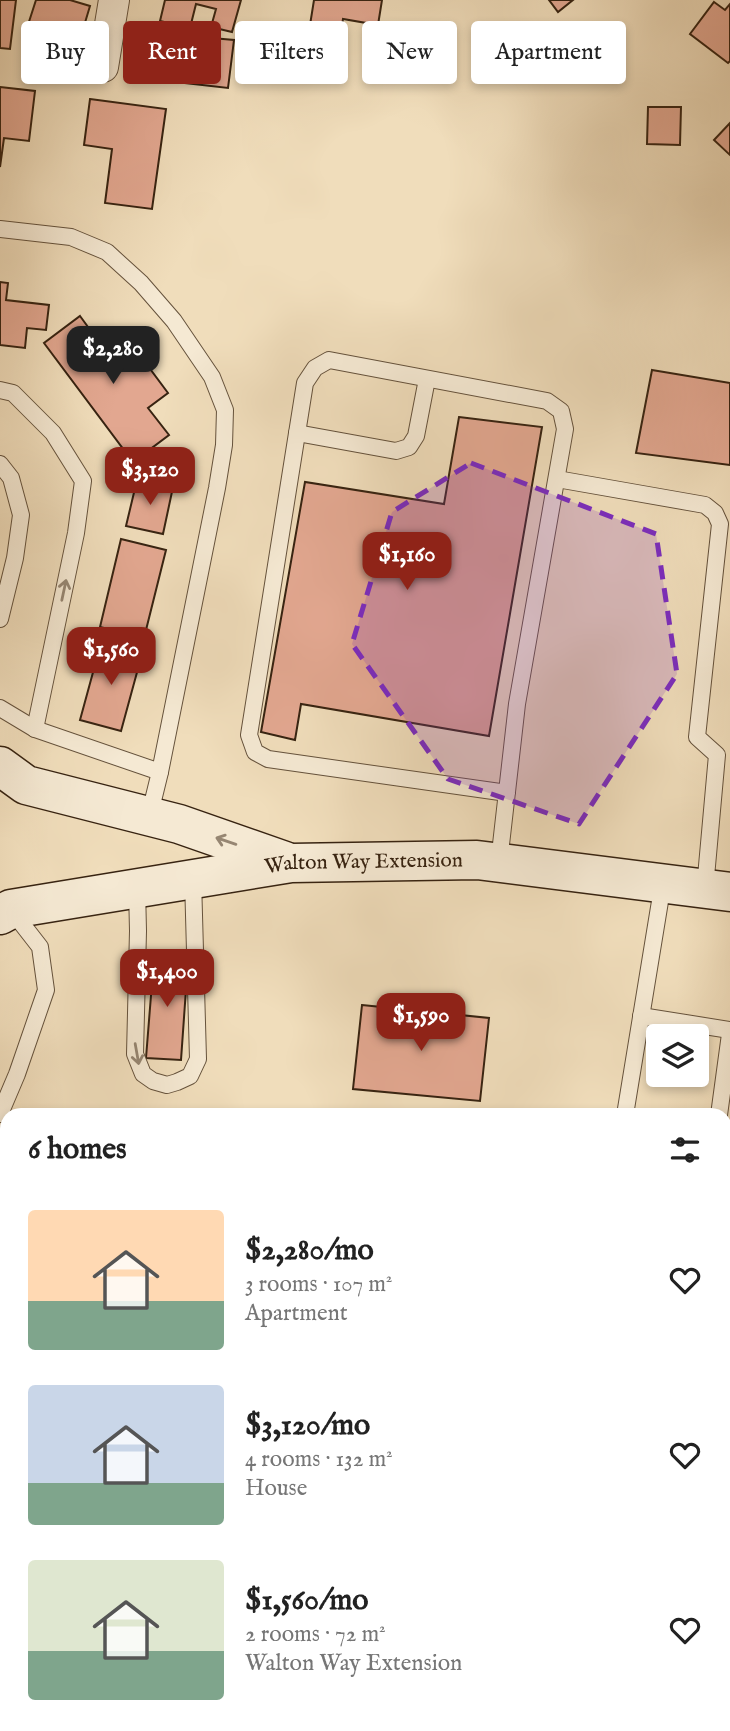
<!DOCTYPE html>
<meta charset="utf-8">
<style>
body{margin:0;font-family:"IM FELL English",serif;background:#f6f6f6;color:#222;height:100vh;display:flex;flex-direction:column;font-size:26px;white-space:nowrap}
*{box-sizing:border-box;margin:0}
p{font-size:23px;color:#767676}
.icon{flex:none;width:38px;height:38px;fill:none;stroke:currentColor;stroke-width:2;stroke-linecap:round;stroke-linejoin:round}
.map{position:relative;flex:1;overflow:hidden}
.panel{position:absolute;left:0px;top:1108px;width:732px;height:625px;display:flex;flex-direction:column;background:#fff;border-radius:21px 21px 0 0;box-shadow:0 4px 10px #0003}
.panel>*{flex:none}
.top-card{position:absolute;left:21px;top:21px;width:690px;height:63px;display:flex;gap:14px}
.tools{position:absolute;left:646px;top:1024px;display:grid;gap:14px}
.tools a{display:grid;place-items:center;width:63px;height:63px;border-radius:7px;background:#fff;box-shadow:0 4px 10px #0003;font-size:35px}
.price{position:absolute;translate:-50% -60px;padding:0 16px;border-radius:14px;background:#8f2418;color:#fff;font-size:23px;line-height:46px;filter:drop-shadow(0 2px 4px #0008)}
.price::after{content:'';position:absolute;left:50%;top:42px;width:21px;height:16px;margin-left:-10px;background:inherit;clip-path:polygon(0 0,100% 0,50% 100%)}
.price.active{background:#222;color:#fff}
ul{padding:0;list-style:none}
li{display:flex;align-items:center;gap:21px;height:175px;padding:0 28px}
li span{display:grid;place-items:center;flex:none;width:196px;height:140px;border-radius:7px;color:#555}
li>.icon{margin-inline-start:auto}
span .icon{width:84px;height:84px;fill:#fffc;stroke-width:1}
li b{font-size:30px}
h2{display:flex;justify-content:space-between;align-items:center;height:84px;padding:0 28px;font-size:30px}
.tag{padding:0 24px;border-radius:7px;background:#fff;box-shadow:0 4px 10px #0003;font-size:24px;line-height:63px}
.tag.active{background:#8f2418;color:#fff}
.map>svg:first-child{display:block}
.building{fill:#e2a790;stroke:#372311;stroke-width:2}
.lines{fill:none;stroke-linecap:round;stroke-linejoin:round}
.service-casing{stroke:#65523c;stroke-width:18}
.minor-casing{stroke:#65523c;stroke-width:32}
.secondary-casing{stroke:#372311;stroke-width:41}
.service{stroke:#f5e9d3;stroke-width:16}
.minor{stroke:#f5e9d3;stroke-width:30}
.secondary{stroke:#f5e9d3;stroke-width:38}
.oneway{stroke:#968672}
.marked{fill:#7b2cbf;fill-opacity:0.2;stroke:#7b2cbf;stroke-width:5;stroke-dasharray:14 9;stroke-linejoin:round}
.labels{text-anchor:middle;dominant-baseline:central;stroke-width:5;stroke-linejoin:round;paint-order:stroke}
.street-label{font-size:21px;fill:#372311;stroke:#f5e9d3}
</style>
<div class="map">
<svg width="730" height="1731" viewBox="0 0 730 1731">
<rect width="100%" height="100%" fill="#f0ddbb"/>
<filter id="stains"><feTurbulence type="fractalNoise" baseFrequency=".00286" numOctaves="4"/><feColorMatrix values="0 0 0 0 .2 0 0 0 0 .09 0 0 0 0 .02 0 0 0 .5 -.17"/></filter>
<radialGradient id="worn" r=".72"><stop offset=".6" stop-color="#630" stop-opacity="0"/><stop offset="1" stop-color="#630" stop-opacity=".3"/></radialGradient>
<g class="building">
<polygon points="0,0 16,0 10,49 0,48"/>
<polygon points="36,0 70,0 90,6 78,46 26,31"/>
<polygon points="165,0 241,0 232,32 211,27 216,9 196,4 190,28 160,21"/>
<polygon points="314,0 382,0 378,25 343,19 333,80 302,75"/>
<polygon points="549,0 573,0 558,12"/>
<polygon points="714,2 725,10 730,4 730,61 728,63 690,34"/>
<polygon points="155,36 193,40 191,57 209,60 212,38 234,40 228,88 150,79"/>
<polygon points="0,87 35,91 29,141 4,138 0,167"/>
<polygon points="90,99 166,109 152,209 105,203 112,149 84,145"/>
<polygon points="648,107 681,107 680,145 647,144"/>
<polygon points="730,123 730,155 714,140"/>
<polygon points="0,282 8,283 6,300 49,305 46,330 27,328 25,348 0,345"/>
<polygon points="80,316 107,353 127,338 168,393 148,408 169,435 133,462 44,343"/>
<polygon points="652,370 730,383 730,465 636,453"/>
<polygon points="459,417 542,427 489,736 301,704 295,740 261,732 305,482 444,504"/>
<polygon points="137,480 173,487 163,534 126,526"/>
<polygon points="121,539 166,550 144,638 100,627"/>
<polygon points="101,643 142,654 121,731 80,720"/>
<polygon points="154,958 188,961 181,1060 146,1058"/>
<polygon points="362,1005 489,1018 480,1101 353,1089"/>
<polygon points="0,1417 7,1429 7,1726 23,1726 14,1731 0,1731"/>
<polygon points="23,1726 94,1726 97,1731 14,1731"/>
<polygon points="200,1726 226,1726 261,1731 199,1731"/>
<polygon points="275,1726 353,1726 352,1731 274,1731"/>
</g>
<g class="lines">
<defs>
<g id="service">
<polyline points="0,229 71,237 107,252 141,283 174,321 212,377 225,410 224,445 217,488 160,772"/>
<polyline points="0,390 13,393 53,433 83,481 76,533 35,729"/>
<polyline points="297,433 396,451 409,447 416,436 427,379"/>
<polyline points="0,464 11,478 21,515 15,558 0,619"/>
<polyline points="557,479 705,505 715,513 720,524 697,737 717,755 705,888"/>
<polyline points="0,708 35,729 160,772 149,817"/>
<polyline points="499,862 517,704 565,429 561,411 547,401 329,360 315,368 305,383 249,735 255,752 268,759 507,793"/>
<polyline points="137,888 138,931 135,1054 143,1074 153,1081 167,1085 177,1082 190,1076 198,1059 193,879"/>
<polyline points="641,1016 730,1030"/>
<polyline points="0,1114 17,1074 46,990 40,947 12,911"/>
<polyline points="625,1115 663,883"/>
<polyline points="719,1115 730,1034"/>
<polyline points="724,1147 730,1152"/>
<polyline points="0,1176 7,1189"/>
<polyline points="724,1197 730,1198"/>
<polyline points="0,1395 7,1409"/>
<polyline points="556,1726 561,1731"/>
</g>
<polyline id="minor" points="103,67 114,0"/>
<g id="secondary">
<polyline points="0,766 26,785 179,824 285,861"/>
<path id="s1" d="M0 915 11 909 291 863 477 860 730 892"/>
</g>
</defs>
<use href="#service" class="service-casing"/>
<use href="#minor" class="minor-casing"/>
<use href="#secondary" class="secondary-casing"/>
<use href="#service" class="service"/>
<use href="#minor" class="minor"/>
<use href="#secondary" class="secondary"/>
</g>
<defs><path id="oneway-shaft" d="M-6 0H5M1.5-3L5.5 0L1.5 3" fill="none" stroke-width="1.6" stroke-linecap="round" stroke-linejoin="round" transform="scale(1.75)"/></defs>
<g class="oneway">
<use href="#oneway-shaft" transform="translate(64 590) rotate(-78)"/>
<use href="#oneway-shaft" transform="translate(226 841) rotate(-161)"/>
<use href="#oneway-shaft" transform="translate(137 1054) rotate(80)"/>
</g>
<path class="marked" d="M471 463 656 534 677 674 579 824 448 779 352 644 392 512Z"/>
<g class="labels">
<g class="street-label">
<text stroke="none"><textPath href="#s1" startOffset="369">Walton Way Extension</textPath></text>
</g>
</g>
<rect width="100%" height="100%" filter="url(#stains)"/>
<rect width="100%" height="100%" fill="url(#worn)"/>
</svg>
<div class="tools">
<a><svg class="icon" aria-label="layers" viewBox="0 0 24 24"><path d="M12 4l9 5-9 5-9-5zM3 14l9 5 9-5"/></svg></a>
</div>
<b class="price active" style="left:113px;top:386px">$2,280</b>
<b class="price" style="left:150px;top:507px">$3,120</b>
<b class="price" style="left:407px;top:592px">$1,160</b>
<b class="price" style="left:111px;top:687px">$1,560</b>
<b class="price" style="left:167px;top:1009px">$1,400</b>
<b class="price" style="left:421px;top:1053px">$1,590</b>
<div class="top-card">
<a class="tag">Buy</a>
<a class="tag active">Rent</a>
<a class="tag">Filters</a>
<a class="tag">New</a>
<a class="tag">Apartment</a>
</div>
<section class="panel">
<h2>6 homes<svg class="icon" aria-label="filters" viewBox="0 0 24 24"><path d="M4 7h16M4 17h16"/><circle cx="9" cy="7" r="2"/><circle cx="15" cy="17" r="2"/></svg></h2>
<ul>
<li><span style="background:linear-gradient(#ffd9b3 65%,#7fa58c 0)"><svg class="icon" aria-label="home" viewBox="0 0 24 24"><path d="M3 11l9-7 9 7M6 9v11h12V9"/></svg></span><div><b>$2,280/mo</b><p>3 rooms · 107 m²</p><p>Apartment</p></div><svg class="icon" aria-label="heart" viewBox="0 0 24 24"><path d="M12 20l-8-8c-3-5 5-10 8-4 3-6 11-1 8 4z"/></svg></li>
<li><span style="background:linear-gradient(#c9d6e8 70%,#7fa58c 0)"><svg class="icon" aria-label="home" viewBox="0 0 24 24"><path d="M3 11l9-7 9 7M6 9v11h12V9"/></svg></span><div><b>$3,120/mo</b><p>4 rooms · 132 m²</p><p>House</p></div><svg class="icon" aria-label="heart" viewBox="0 0 24 24"><path d="M12 20l-8-8c-3-5 5-10 8-4 3-6 11-1 8 4z"/></svg></li>
<li><span style="background:linear-gradient(#dfe7d0 65%,#7fa58c 0)"><svg class="icon" aria-label="home" viewBox="0 0 24 24"><path d="M3 11l9-7 9 7M6 9v11h12V9"/></svg></span><div><b>$1,560/mo</b><p>2 rooms · 72 m²</p><p>Walton Way Extension</p></div><svg class="icon" aria-label="heart" viewBox="0 0 24 24"><path d="M12 20l-8-8c-3-5 5-10 8-4 3-6 11-1 8 4z"/></svg></li>
</ul>
</section>
</div>
